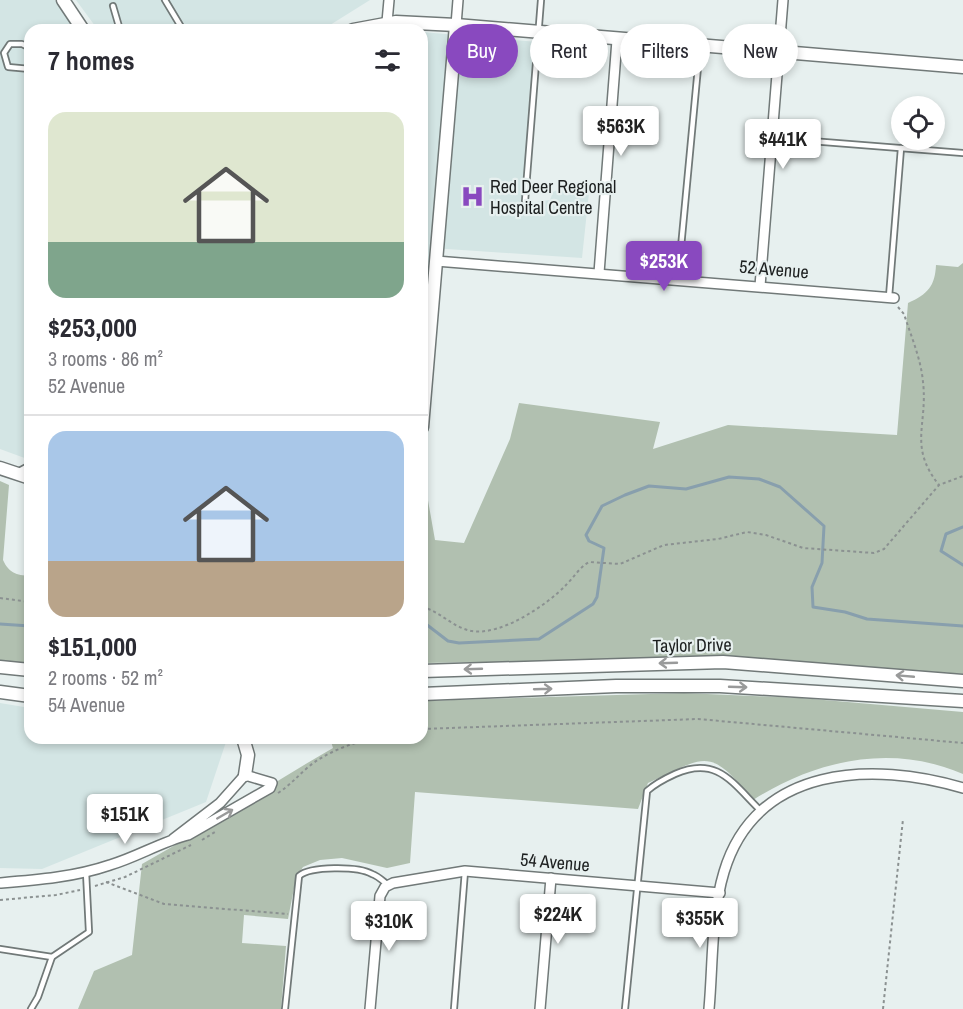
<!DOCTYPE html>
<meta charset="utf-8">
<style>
body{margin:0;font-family:"Archivo Narrow",sans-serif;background:#f2f2f3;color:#2b2b33;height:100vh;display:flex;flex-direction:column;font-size:22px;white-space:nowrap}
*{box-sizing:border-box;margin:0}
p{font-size:20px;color:#7c7c81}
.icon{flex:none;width:33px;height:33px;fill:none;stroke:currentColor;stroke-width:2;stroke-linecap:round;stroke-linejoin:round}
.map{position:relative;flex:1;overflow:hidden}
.side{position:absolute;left:24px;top:24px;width:404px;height:720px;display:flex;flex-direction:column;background:#fff;border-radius:18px;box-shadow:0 3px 9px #0003}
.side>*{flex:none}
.guide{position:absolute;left:446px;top:24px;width:428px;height:54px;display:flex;gap:12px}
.controls{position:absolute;left:891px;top:96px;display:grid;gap:12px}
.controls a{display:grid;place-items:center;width:54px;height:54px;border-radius:50%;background:#fff;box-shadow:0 3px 9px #0003;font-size:30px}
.price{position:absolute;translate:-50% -51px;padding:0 14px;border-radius:6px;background:#fff;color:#222;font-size:20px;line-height:39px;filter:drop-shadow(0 2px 3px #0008)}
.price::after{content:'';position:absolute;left:50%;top:36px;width:18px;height:14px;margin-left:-9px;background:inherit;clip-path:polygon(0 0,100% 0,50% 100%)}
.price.on{background:#8949bf;color:#fff}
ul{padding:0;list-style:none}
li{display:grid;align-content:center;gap:12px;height:318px;padding:0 24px}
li+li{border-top:2px solid #e1e1e2}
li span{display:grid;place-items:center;height:186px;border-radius:18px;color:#555}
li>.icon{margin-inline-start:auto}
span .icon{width:108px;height:108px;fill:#fffc;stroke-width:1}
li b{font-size:26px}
h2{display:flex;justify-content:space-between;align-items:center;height:72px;padding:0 24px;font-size:26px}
.tag{padding:0 21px;border-radius:27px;background:#fff;box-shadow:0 3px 9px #0003;font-size:21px;line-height:54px}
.tag.on{background:#8949bf;color:#fff}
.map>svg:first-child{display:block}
.built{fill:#d3e5e4}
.park{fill:#b1c0b0}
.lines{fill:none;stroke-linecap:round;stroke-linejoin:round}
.stream{stroke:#889fad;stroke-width:3}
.lane-casing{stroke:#717978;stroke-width:8}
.street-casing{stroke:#717978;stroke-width:12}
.secondary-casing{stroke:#717978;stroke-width:15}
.path{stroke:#8b9191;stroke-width:2;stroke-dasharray:3 3;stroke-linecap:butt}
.lane{stroke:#fff;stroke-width:4.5}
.street{stroke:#fff;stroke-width:9}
.secondary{stroke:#fff;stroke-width:12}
.oneway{stroke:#999a9a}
.labels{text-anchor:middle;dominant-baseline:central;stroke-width:4.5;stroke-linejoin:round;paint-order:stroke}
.poi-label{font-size:18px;fill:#1c1f1f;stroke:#e7f0ef;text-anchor:start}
.street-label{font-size:18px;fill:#1c1f1f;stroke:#e7f0ef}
</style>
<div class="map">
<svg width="963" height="1009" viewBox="0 0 963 1009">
<rect width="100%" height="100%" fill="#e7f0ef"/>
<g class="built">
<polygon points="0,0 55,0 77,30 30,30 30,460 0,449"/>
<polygon points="76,0 370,0 322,30 98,30"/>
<polygon points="422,32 538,42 523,204 550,200 553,192 574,182 590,183 582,258 432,248 422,356"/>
<polygon points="0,703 30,708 30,738 206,738 226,742 206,802 42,869 0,868"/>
</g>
<g class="park">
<path d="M963 263V674L752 658 422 663V486L426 489 435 540 464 543 510 439 519 403 660 422 653 449 728 425 897 435 908 303C928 294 935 286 936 265L958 267Z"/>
<path d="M0 481 9 485 3 560C9 573 16 575 30 576V667L0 663Z"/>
<path d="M684 693 801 698 963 712V774C891 743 816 760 753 800 709 745 705 757 648 783L638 809 415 792 410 863 387 868 342 858 320 860 303 867 296 878 288 919 244 915 242 943 286 946 281 1009H78L94 971 132 955 142 864C207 828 268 785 333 748L330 738H422V701Z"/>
</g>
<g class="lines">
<g class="stream">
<polyline points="963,527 946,534 941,551 963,565"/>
<polyline points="422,621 448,641 459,643 539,639 593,604 597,597 604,548 589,541 586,535 602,506 625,495 649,486 686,489 729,477 759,479 780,487 824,526 822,563 812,587 813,607 845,612 867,619 963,626"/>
<polyline points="0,624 30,626"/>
</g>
<defs>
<g id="lane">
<polyline points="165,0 183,30"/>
<polyline points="113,6 120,30"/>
<polyline points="30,48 22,44 10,44 4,53 8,67 30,69"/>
<polyline points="773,138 963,153"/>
<polyline points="525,201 541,0"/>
<polyline points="678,279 700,46"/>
<polyline points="889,297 901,148"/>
<polyline points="19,471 30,465"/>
<polyline points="0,949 52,957"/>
<polyline points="31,1009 38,997 52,957 89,932 86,872"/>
<path d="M285 1009 299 876C310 866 358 866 372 874 378 876 383 881 388 885"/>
<polyline points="454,1009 465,871"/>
<path d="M625 1009 647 791C656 783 664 779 675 774 718 755 733 784 762 812"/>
</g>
<g id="street">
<polyline points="387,22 389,0"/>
<polyline points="456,25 458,0"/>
<polyline points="436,261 894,298"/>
<polyline points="599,273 617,40"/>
<polyline points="760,286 783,0"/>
<path d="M0 883C37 880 75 877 110 865 137 857 161 842 188 835L270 788 272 783 245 775 220 803 173 839"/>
<polyline points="370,1009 380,896 385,887 393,883 465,871 720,893"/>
<polyline points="540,1009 551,878"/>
<path d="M709 1009C713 965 711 915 724 872 756 765 873 761 963 788"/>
</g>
<g id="secondary">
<polyline points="63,0 83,30"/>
<polyline points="353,30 396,22 456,25 963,67"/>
<polyline points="422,427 456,25"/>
<polyline points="0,468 30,478"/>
<polyline points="0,667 30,670"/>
<polyline points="422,671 723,662 963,681"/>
<polyline points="0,692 30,696"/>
<polyline points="422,694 616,686 720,686 963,701"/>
<polyline points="243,738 248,755 245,775"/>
</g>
</defs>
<use href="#lane" class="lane-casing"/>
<use href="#street" class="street-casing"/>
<use href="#secondary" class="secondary-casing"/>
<g class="path">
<path d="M898 307 904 314C911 336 921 359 923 382 928 425 908 446 939 485"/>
<polyline points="0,598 30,602"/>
<path d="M422 607C440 611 453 628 472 631 501 636 547 605 566 585 574 577 580 567 589 562L620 564 664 545 718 539 747 532 766 535 803 548 874 553 884 549 939 485 963 476"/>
<polyline points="422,729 698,719 963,743"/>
<path d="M278 793C290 785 297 777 307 768 324 753 352 743 373 738"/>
<polyline points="202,840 215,832"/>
<polyline points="106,882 164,904 288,914"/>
<polyline points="95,886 125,877 191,845"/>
<polyline points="0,900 56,895 80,890"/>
<polyline points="883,1009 903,819"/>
</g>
<use href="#lane" class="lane"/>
<use href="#street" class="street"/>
<use href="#secondary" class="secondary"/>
</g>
<defs><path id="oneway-shaft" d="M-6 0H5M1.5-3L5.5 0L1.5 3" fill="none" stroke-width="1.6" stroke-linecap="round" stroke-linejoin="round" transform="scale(1.5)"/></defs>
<g class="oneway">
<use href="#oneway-shaft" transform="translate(668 663) rotate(178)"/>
<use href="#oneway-shaft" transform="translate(473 669) rotate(178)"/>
<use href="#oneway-shaft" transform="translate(905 676) rotate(-175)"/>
<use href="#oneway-shaft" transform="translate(738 687) rotate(2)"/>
<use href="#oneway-shaft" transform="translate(543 689) rotate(-2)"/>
<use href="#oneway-shaft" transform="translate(225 814) rotate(-30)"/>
</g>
<defs>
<symbol id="hospital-bare" viewBox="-9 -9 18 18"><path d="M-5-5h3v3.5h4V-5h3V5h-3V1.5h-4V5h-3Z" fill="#8949bf" stroke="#e7f0ef" stroke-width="2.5" paint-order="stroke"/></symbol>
</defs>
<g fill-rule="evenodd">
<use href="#hospital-bare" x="456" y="180" width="33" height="33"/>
</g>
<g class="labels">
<g class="poi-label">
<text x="490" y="186">Red Deer Regional<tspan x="490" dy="21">Hospital Centre</tspan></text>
</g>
<g class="street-label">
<text transform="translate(774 269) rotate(5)">52 Avenue</text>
<text transform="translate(692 645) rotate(-1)">Taylor Drive</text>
<text transform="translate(555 862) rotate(5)">54 Avenue</text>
</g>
</g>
</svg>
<div class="controls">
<a><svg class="icon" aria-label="locate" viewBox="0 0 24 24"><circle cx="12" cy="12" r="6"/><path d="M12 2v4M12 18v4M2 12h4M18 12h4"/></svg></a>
</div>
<b class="price" style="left:621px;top:157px">$563K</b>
<b class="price" style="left:783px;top:170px">$441K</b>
<b class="price on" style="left:664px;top:292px">$253K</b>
<b class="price" style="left:125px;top:845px">$151K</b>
<b class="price" style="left:558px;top:945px">$224K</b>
<b class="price" style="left:700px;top:949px">$355K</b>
<b class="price" style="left:389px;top:952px">$310K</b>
<div class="guide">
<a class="tag on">Buy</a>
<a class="tag">Rent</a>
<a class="tag">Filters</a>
<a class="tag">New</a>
</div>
<section class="side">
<h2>7 homes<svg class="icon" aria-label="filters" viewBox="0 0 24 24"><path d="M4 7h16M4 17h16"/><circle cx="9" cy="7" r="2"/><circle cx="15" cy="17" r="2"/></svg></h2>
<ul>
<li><span style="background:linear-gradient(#dfe7d0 70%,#7fa58c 0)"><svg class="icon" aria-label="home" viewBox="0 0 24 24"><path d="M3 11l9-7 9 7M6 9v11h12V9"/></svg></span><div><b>$253,000</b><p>3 rooms · 86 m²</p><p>52 Avenue</p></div></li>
<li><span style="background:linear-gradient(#a9c7e8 70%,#b9a48a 0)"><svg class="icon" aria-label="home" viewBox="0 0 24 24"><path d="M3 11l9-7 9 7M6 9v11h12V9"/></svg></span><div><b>$151,000</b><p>2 rooms · 52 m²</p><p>54 Avenue</p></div></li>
</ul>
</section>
</div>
